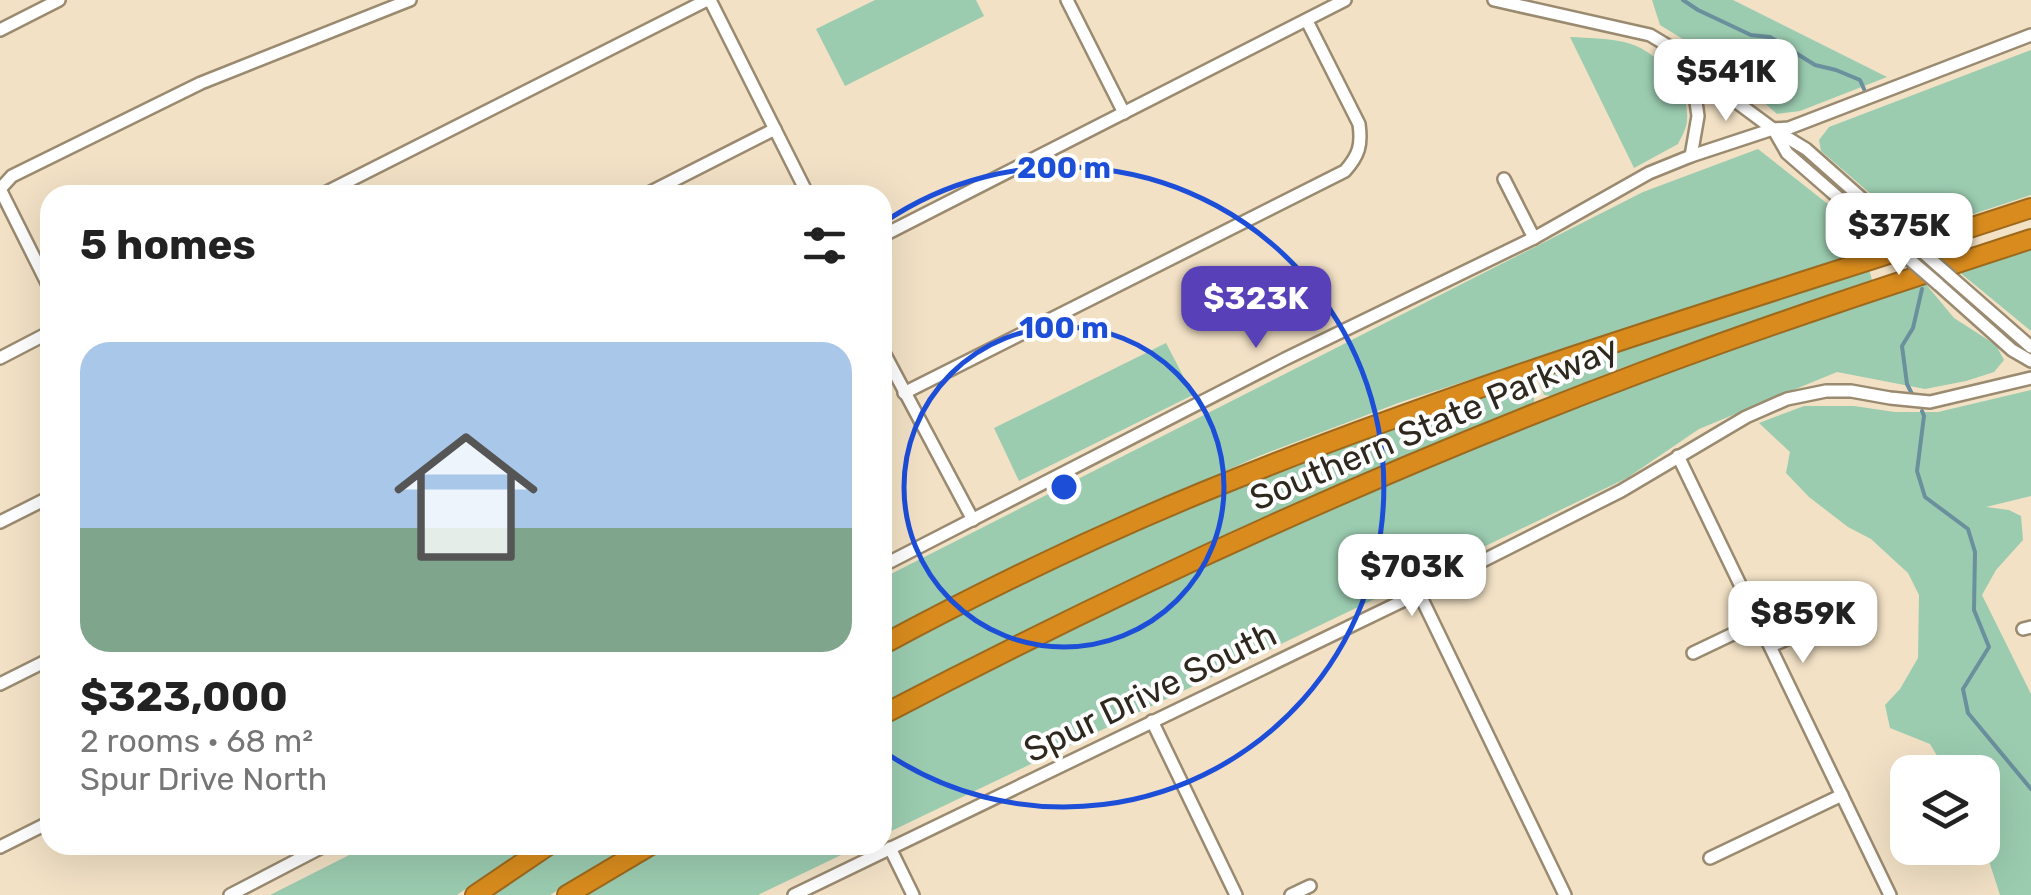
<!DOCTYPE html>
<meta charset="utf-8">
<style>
body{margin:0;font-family:Rubik,sans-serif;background:#f2f2f2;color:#222;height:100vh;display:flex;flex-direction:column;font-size:38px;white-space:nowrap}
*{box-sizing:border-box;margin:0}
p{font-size:32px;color:#767676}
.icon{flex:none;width:55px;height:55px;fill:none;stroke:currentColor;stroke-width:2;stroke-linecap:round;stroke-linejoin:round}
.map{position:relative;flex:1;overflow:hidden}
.drawer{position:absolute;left:40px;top:185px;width:852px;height:670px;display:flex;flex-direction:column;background:#fff;border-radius:30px;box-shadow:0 10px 40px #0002}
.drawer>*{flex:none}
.fabs{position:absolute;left:1890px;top:755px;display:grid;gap:20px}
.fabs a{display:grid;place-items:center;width:110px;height:110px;border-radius:20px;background:#fff;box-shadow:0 10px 40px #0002;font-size:50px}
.price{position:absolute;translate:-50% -85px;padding:0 22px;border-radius:20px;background:#fff;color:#222;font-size:32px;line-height:65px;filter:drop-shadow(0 2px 5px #0008)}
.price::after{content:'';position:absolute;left:50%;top:60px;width:30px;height:22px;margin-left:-15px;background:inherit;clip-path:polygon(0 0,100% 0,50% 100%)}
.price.on{background:#5840b8;color:#fff}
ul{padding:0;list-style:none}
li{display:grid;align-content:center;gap:20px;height:530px;padding:0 40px}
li+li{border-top:2px solid #e0e0e0}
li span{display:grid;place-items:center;height:310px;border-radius:30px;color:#555}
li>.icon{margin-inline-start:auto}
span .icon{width:180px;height:180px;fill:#fffc;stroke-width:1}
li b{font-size:42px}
h2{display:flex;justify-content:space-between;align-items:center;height:120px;padding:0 40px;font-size:42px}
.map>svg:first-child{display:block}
.green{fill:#9bccb0}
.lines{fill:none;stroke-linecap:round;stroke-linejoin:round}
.stream{stroke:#6a8f9d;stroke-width:4}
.minor-casing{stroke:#998a70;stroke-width:16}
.highway-casing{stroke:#9d691d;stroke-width:22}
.minor{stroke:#fff;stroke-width:11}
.highway{stroke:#d98c1d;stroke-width:18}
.minor-bridge-casing{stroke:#998a70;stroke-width:16;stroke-linecap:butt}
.minor-bridge{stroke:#fff;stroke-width:11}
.ring{fill:none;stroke:#1d4ed8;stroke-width:5}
.labels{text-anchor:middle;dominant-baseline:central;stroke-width:8;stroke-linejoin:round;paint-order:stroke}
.street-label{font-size:35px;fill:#2e281e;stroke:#fff}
.centre{fill:#1d4ed8;stroke:#fff;stroke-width:5}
.ring-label{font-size:30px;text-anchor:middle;font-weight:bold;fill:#1d4ed8;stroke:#fff;stroke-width:8;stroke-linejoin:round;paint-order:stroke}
</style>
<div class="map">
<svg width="2031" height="895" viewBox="0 0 2031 895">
<rect width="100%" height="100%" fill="#f2e1c5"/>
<g class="green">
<polygon points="875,0 976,0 984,16 845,86 816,29"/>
<polygon points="1652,0 1733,0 1887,77 1800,111 1777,114 1715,59 1660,25"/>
<path d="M1570 37C1588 38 1607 38 1624 42 1657 49 1691 88 1687 122 1686 129 1681 138 1678 144L1634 168Z"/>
<polygon points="2031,50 2031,195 1943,224 1941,220 1915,232 1821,151 1819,140 1829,127"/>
<polygon points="1758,149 1881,246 1401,402 1259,456 1089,532 959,593 883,634 883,578 1643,192"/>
<polygon points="2031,248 2031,331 1958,271"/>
<polygon points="1869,269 1872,280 1619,369 1551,396 1544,395 1539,382 1544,375"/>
<path d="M1925 283 1954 318 1996 345 2004 360 1994 372 1966 381 1925 389 1837 372 1699 429 1627 478 883 835V725C992 668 1102 612 1214 559 1348 496 1487 441 1626 388 1724 350 1824 314 1925 283Z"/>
<polygon points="1166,343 1193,395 1019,481 994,428"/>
<path d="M1520 383H1526C1532 387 1535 395 1534 402L1529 405C1309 495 1092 592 883 705V656C1008 590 1137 526 1269 474 1352 441 1436 412 1520 383Z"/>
<polygon points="2031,390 2031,496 1986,507 2009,510 2021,516 2023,540 1996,570 1982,595 2031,694 2031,895 2000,895 1988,858 1952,856 1945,848 1982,848 1982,772 1972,772 1976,766 1939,759 1930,744 1890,728 1885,705 1900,689 1918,658 1919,595 1908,573 1871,539 1848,527 1809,497 1786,473 1790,452 1759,423 1804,406 1854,406 1895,412 1938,412"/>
<polygon points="369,845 530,845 457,895 270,895"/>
<polygon points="565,845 633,845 550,895 491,895"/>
<polygon points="670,845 862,845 758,895 586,895"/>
</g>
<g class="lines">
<g class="stream">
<polyline points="1683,0 1698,10 1751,35 1770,37 1815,65 1836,70 1860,80 1864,89"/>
<polyline points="1912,394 1907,384 1902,346 1913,328 1922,289"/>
<polyline points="1922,411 1924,416 1917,471 1925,497 1968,529 1975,552 1974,610 1989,647 1963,689 1968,713 2031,789"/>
</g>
<defs>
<g id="minor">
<polyline points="710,0 808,195"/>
<polyline points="1067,0 1124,113"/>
<polyline points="1494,0 1650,35 1675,50 1704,78 1773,129 1806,149 1902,234"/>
<polyline points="0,30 59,0"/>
<polyline points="1691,67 1698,116 1691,156"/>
<polyline points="1775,132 1787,153 1887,240"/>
<polyline points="1504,179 1534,238"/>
<polyline points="0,189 12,176 201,83 410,0"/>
<polyline points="0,189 50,289"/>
<polyline points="321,195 707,0"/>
<polyline points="645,195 775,129"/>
<polyline points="882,236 1345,0"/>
<polyline points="1952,278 2031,347"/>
<polyline points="1938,284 2012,350 2031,361"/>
<polyline points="882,349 973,520"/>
<polyline points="0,358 50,332"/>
<path d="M904 393 1345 171C1359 155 1362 145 1359 124L1307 21"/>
<polyline points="1678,456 1890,895"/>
<polyline points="0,522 50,497"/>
<polyline points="882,566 1285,359 1534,238 1649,173 1691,156 1773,129 1789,128 2031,35"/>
<polyline points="1419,593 1565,895"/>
<polyline points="2023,629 2031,627"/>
<polyline points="1771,646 1850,611"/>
<polyline points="1693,653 1758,622"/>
<polyline points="0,684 50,659"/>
<polyline points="1152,721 1236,895"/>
<polyline points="0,847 50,822"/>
<polyline points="890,848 913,895"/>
<polyline points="1710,858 1842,795"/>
<polyline points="230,895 326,845"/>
<polyline points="794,895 1419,593 1621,491 1746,417 1787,399 1826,391 1851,391 1890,398 1930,402 2031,378"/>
<polyline points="1291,895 1310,886"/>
</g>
<g id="highway">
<path d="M882 645C986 589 1094 537 1203 492 1473 381 1754 299 2031 208"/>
<path d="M882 715C1130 585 1384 469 1645 371 1773 323 1902 281 2031 239"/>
<polyline points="475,895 549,845"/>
<polyline points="567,895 651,845"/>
</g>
</defs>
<use href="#minor" class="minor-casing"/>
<use href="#highway" class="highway-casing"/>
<use href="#minor" class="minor"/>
<use href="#highway" class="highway"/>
<defs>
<g id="minor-bridge">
<polyline points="1902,234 1952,278"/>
<polyline points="1887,240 1938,284"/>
</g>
</defs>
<use href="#minor-bridge" class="minor-bridge-casing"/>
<use href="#minor-bridge" class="minor-bridge"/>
</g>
<g class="ring">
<circle cx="1064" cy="487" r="160"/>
<path d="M883 223A320 320 0 1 1 883 751"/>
</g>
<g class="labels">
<g class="street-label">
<text transform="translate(1434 423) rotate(-23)">Southern State Parkway</text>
<text transform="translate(1150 692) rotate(-26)">Spur Drive South</text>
</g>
</g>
<circle cx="1064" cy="487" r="15" class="centre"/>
<g class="ring-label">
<text x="1064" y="178">200 m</text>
<text x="1064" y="338">100 m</text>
</g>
</svg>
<div class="fabs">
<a><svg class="icon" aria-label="layers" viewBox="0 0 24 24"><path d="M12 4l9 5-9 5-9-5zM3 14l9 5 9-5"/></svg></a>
</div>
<b class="price" style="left:1726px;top:124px">$541K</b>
<b class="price" style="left:1899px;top:278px">$375K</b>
<b class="price on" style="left:1256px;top:351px">$323K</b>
<b class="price" style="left:1412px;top:619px">$703K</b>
<b class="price" style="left:1803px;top:666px">$859K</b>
<section class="drawer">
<h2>5 homes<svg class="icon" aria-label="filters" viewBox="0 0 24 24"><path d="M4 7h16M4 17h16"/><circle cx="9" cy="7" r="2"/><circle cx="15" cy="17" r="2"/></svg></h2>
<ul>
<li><span style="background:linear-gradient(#a9c7e8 60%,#7fa58c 0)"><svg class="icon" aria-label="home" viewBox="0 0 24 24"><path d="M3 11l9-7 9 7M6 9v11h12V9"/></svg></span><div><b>$323,000</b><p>2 rooms · 68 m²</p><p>Spur Drive North</p></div></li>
</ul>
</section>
</div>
